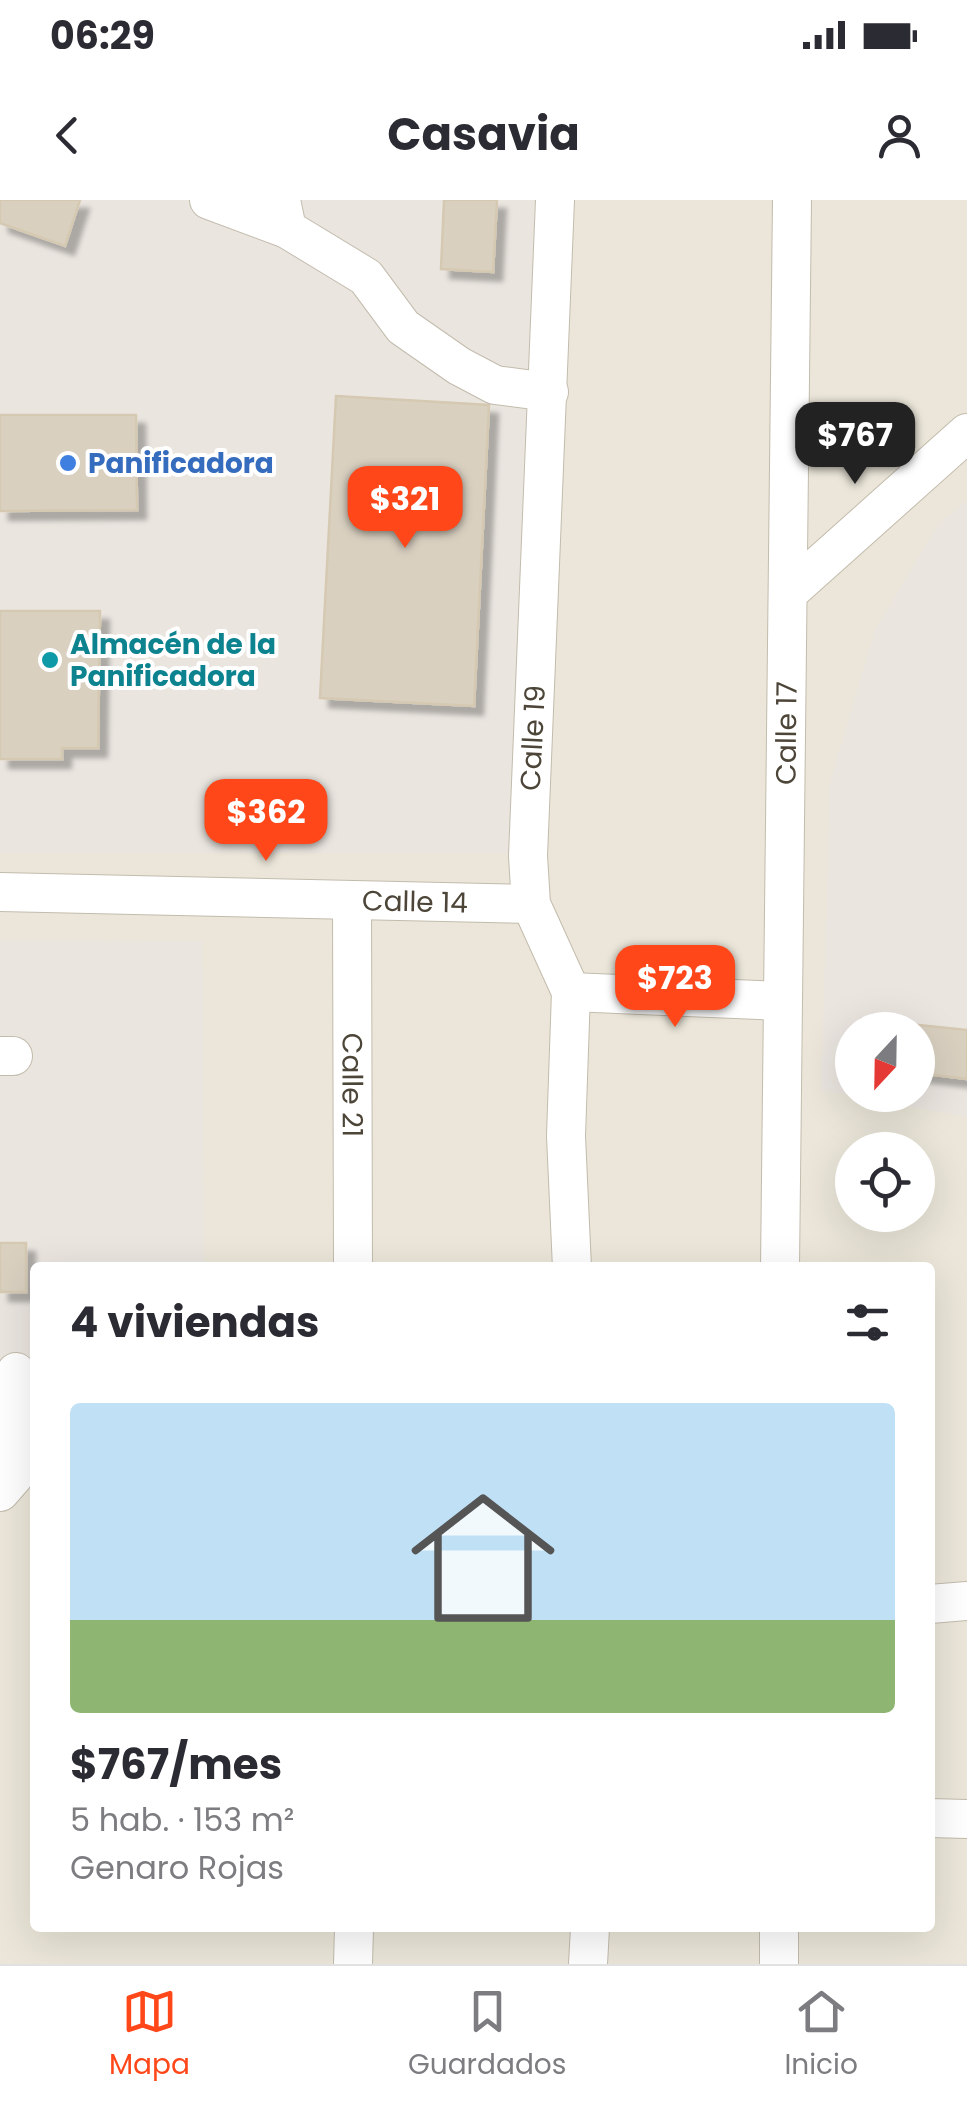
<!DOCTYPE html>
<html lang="es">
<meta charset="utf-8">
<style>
body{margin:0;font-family:Poppins,sans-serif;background:#f7f7f7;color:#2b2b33;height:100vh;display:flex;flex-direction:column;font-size:38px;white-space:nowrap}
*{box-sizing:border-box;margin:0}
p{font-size:32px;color:#7c7c81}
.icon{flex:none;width:55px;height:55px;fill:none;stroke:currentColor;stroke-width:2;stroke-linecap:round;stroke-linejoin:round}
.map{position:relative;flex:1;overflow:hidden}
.sheet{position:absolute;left:30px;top:1062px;width:905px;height:670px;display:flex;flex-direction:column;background:#fff;border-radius:10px;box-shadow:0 10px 40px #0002}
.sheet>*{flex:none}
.needle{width:65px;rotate:202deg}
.fabs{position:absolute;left:835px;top:812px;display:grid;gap:20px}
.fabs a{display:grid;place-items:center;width:100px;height:100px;border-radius:50%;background:#fff;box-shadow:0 10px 40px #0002;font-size:50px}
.price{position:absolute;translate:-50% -85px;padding:0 22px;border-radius:20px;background:#ff471a;color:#fff;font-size:32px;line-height:65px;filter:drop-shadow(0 2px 5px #0008)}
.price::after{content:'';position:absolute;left:50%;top:60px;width:30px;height:22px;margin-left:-15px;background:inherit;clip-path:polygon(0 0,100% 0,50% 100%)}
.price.active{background:#222;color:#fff}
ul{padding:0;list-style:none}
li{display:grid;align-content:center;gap:20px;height:530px;padding:0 40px}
li span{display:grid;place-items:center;height:310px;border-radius:10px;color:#555}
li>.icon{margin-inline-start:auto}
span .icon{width:180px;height:180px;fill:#fffc;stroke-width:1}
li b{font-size:42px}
h2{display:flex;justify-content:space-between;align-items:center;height:120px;padding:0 40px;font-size:42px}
.status{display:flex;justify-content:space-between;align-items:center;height:70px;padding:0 50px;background:#fff;direction:ltr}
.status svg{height:28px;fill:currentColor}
header{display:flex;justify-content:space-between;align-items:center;height:130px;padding:0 40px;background:#fff;font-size:45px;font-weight:700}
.tabs{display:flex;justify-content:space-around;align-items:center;height:140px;border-top:2px solid #e1e1e2;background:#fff;font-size:28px;color:#7c7c81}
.tabs a{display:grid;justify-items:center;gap:5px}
.tabs .active{color:#ff471a}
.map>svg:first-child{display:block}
.residential{fill:#ebe6d9;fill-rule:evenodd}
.industrial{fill:#eae5df;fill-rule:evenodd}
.building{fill:#d9d0c0;stroke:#d5c9b2;stroke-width:2.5;filter:url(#shadow)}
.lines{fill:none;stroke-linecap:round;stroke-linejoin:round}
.minor-casing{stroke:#c3bcad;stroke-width:40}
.minor{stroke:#fff;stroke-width:38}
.shop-dot{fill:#3f7fe0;stroke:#fff;stroke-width:4}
.culture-dot{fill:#0f9aa8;stroke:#fff;stroke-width:4}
.labels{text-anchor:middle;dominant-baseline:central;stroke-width:8;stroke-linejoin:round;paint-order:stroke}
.shop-label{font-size:28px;font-weight:bold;fill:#366cbe;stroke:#fff;text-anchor:start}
.culture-label{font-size:28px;font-weight:bold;fill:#0d838f;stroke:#fff;text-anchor:start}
.street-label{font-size:28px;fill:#4c4538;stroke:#fff}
</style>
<div class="status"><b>06:29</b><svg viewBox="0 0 49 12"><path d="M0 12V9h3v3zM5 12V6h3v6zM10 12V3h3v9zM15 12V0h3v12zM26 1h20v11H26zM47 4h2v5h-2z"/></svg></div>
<header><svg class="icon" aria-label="back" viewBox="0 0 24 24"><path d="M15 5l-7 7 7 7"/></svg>Casavia<svg class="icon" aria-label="person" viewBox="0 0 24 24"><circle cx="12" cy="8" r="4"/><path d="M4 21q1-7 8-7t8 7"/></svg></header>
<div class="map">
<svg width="967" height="1764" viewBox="0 0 967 1764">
<defs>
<filter id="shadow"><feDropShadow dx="9" dy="9" stdDeviation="2.5" flood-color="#0004"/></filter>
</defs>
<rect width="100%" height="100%" fill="#f7f4eb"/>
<path class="residential" d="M0 0H967V1764H0ZM852 830H918V895H852ZM852 950H918V1015H852ZM35 1068H930V1728H35Z"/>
<g class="industrial">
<polygon points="0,0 536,0 524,653 0,653"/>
<path d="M967 301V917L821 890 830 582 875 430 939 323ZM852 830H918V895H852Z"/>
<polygon points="0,740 202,741 204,1067 35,1068 35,1283 0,1297"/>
</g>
<g class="building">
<polygon points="0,0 80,0 65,46 0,23"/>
<polygon points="444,0 497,0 493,72 441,69"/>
<polygon points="336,196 489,205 474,506 320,498"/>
<polygon points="0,215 136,215 137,310 0,311"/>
<polygon points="0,411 100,411 98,548 62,548 62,559 0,559"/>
<polygon points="861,819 967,830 967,879 918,873 918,830 859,830"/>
<rect x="0" y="1043" width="26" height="49"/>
</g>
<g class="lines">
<defs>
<g id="minor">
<polyline points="209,0 287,29"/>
<polyline points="281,0 287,29 366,77 403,127 459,166 495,185 549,192"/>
<polyline points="555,0 528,656 531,704 571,792 566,936 572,1068"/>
<polyline points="789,392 967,233"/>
<path id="s1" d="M0 692 531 704"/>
<path id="s2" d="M352 700 353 1068"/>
<polyline points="571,792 781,801"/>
<polyline points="0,856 13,856"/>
<path id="s3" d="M780 1068 792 0"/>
<polyline points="0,1292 14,1276 16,1172"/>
<polyline points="930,1404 967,1401"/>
<polyline points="930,1618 967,1619"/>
<polyline points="353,1764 354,1728"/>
<polyline points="588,1764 590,1728"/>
<polyline points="779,1764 779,1728"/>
</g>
</defs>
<use href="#minor" class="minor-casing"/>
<use href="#minor" class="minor"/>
</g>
<circle class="shop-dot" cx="68" cy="263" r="10"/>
<circle class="culture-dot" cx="50" cy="460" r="10"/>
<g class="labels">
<g class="shop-label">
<text x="88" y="263">Panificadora</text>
</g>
<g class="culture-label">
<text x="70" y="444">Almacén de la<tspan x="70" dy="32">Panificadora</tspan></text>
</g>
<g class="street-label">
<text stroke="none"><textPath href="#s3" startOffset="535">Calle 17</textPath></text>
<text transform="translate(533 538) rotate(-87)">Calle 19</text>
<text stroke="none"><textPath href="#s1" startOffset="415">Calle 14</textPath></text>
<text stroke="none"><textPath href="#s2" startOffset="185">Calle 21</textPath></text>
</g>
</g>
</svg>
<div class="fabs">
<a><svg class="needle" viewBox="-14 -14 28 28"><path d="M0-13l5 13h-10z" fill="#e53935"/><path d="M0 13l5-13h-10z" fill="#7c7c81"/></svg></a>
<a><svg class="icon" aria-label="locate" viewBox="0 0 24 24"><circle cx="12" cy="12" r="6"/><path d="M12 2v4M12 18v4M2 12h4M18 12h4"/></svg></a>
</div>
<b class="price active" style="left:855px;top:287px">$767</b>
<b class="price" style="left:405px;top:351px">$321</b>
<b class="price" style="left:266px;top:664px">$362</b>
<b class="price" style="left:675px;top:830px">$723</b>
<section class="sheet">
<h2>4 viviendas<svg class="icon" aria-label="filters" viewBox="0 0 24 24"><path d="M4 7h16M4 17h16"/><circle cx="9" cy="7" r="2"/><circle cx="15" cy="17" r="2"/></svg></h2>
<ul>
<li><span style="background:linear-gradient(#bfe0f5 70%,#8fb573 0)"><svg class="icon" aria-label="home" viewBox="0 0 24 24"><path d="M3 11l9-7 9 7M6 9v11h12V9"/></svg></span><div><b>$767/mes</b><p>5 hab. · 153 m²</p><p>Genaro Rojas</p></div></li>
</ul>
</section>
</div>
<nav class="tabs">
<a class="active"><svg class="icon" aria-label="map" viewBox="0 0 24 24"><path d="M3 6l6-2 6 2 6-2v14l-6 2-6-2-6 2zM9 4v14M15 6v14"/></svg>Mapa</a>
<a><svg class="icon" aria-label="saved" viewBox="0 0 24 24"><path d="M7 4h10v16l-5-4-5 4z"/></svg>Guardados</a>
<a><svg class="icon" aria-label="home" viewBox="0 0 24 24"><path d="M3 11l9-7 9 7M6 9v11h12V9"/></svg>Inicio</a>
</nav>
